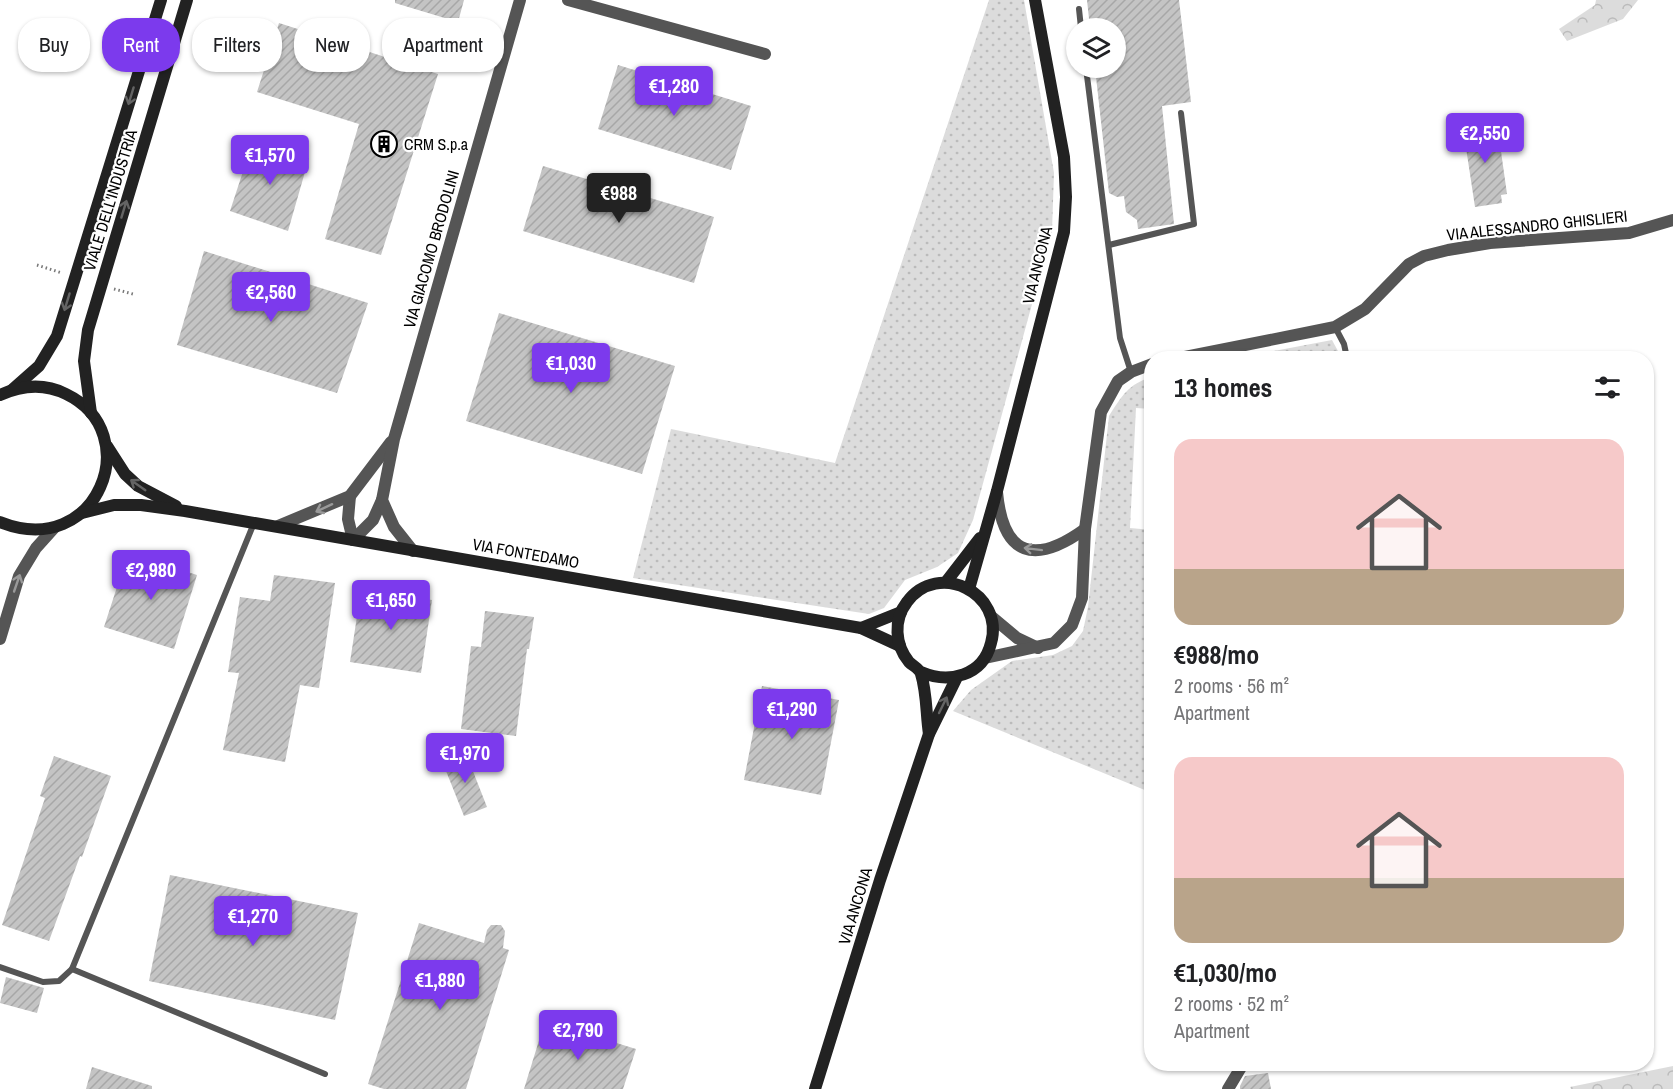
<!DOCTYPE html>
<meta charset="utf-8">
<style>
body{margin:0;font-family:"Archivo Narrow",sans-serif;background:#f2f2f2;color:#202124;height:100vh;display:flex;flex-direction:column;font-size:22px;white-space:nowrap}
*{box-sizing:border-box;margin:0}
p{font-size:20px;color:#757577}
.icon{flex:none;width:33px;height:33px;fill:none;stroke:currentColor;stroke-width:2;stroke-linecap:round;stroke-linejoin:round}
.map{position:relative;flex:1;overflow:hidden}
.sheet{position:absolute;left:1144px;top:351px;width:510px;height:720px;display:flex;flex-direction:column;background:#fff;border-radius:24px;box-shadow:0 2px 4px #0004}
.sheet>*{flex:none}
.top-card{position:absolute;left:18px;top:18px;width:570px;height:54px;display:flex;gap:12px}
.fabs{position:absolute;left:1066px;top:18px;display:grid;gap:12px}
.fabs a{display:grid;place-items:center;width:60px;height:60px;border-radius:50%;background:#fff;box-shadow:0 2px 4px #0004;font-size:30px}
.price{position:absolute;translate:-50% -51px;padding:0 14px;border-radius:6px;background:#7c3aed;color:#fff;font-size:20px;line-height:39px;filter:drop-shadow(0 2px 3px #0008)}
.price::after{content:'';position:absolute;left:50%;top:36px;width:18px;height:14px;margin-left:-9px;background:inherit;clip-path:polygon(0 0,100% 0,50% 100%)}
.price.selected{background:#222;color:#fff}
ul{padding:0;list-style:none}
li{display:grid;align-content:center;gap:12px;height:318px;padding:0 30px}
li span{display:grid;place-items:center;height:186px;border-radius:18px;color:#555}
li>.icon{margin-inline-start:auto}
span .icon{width:108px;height:108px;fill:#fffc;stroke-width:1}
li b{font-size:26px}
h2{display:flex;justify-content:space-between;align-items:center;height:72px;padding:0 30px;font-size:26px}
.pill{padding:0 21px;border-radius:24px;background:#fff;box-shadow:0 2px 4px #0004;font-size:21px;line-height:54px}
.pill.selected{background:#7c3aed;color:#fff}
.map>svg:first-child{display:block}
.grass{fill:url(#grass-dots)}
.forest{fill:url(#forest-crowns)}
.building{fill:url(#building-hatch)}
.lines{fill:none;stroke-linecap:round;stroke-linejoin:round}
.path{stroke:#777;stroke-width:3;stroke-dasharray:1.5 3;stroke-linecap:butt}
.service{stroke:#555;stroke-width:6}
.minor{stroke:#555;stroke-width:12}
.tertiary{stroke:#555;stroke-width:12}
.secondary{stroke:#222;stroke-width:12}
.oneway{stroke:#646464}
.oneway2{stroke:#999}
.labels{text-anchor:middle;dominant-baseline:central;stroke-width:4.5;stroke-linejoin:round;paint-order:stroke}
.poi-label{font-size:16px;fill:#000;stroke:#fff;text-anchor:start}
.street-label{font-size:16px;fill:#000;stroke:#fff}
</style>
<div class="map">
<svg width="1673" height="1089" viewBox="0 0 1673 1089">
<defs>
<pattern id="grass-dots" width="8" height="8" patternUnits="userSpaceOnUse" patternTransform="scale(1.5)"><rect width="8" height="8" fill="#dcdcdc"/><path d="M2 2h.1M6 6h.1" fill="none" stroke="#bbb" stroke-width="1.8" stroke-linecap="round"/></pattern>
<pattern id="forest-crowns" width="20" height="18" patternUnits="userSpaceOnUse" patternTransform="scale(1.5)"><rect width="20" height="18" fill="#dcdcdc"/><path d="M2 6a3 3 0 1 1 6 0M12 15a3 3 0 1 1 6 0" fill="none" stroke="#bbb"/></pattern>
<pattern id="building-hatch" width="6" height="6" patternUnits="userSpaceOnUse" patternTransform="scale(1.5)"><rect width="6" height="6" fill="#c4c4c4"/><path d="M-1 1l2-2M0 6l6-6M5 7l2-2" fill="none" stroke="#a7a7a7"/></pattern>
</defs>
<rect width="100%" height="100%" fill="#fff"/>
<g class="grass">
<polygon points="989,0 1024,0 1054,173 1052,231 973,520 958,553 937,567 905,580 884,608 869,614 633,578 671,429 835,463"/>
<polygon points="1332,340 1339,353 1338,358 1238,358"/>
<path d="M1152 377V409L1136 408 1130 528 1152 530V793L953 711 971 690 1012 661 1053 655 1072 646 1083 631 1088 607 1109 416C1122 396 1128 384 1152 377Z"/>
</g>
<g class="forest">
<polygon points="1596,0 1638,0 1623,19 1567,41 1559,29 1595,5"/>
<polygon points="1673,1066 1673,1089 1571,1089 1570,1087"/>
</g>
<g class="building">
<polygon points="395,0 464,0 458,22 395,3"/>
<polygon points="1087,0 1179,0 1191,102 1162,106 1174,224 1138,229 1137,220 1126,212 1124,196 1117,197 1109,193 1095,68 1116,68 1116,28 1090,28"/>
<polygon points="279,23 438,74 381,255 325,239 359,124 257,92"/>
<polygon points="618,65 751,106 731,170 598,129"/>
<polygon points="1497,123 1507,194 1501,195 1502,203 1475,207 1463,128"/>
<polygon points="253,141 309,158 288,231 230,211"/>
<polygon points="543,166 714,217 694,283 523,231"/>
<polygon points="204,251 368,303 337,393 177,345"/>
<polygon points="499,313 675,366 642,474 466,421"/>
<polygon points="128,553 197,575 174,649 104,627"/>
<polygon points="274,575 335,583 319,688 300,685 285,762 223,750 239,673 228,672 240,597 270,601"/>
<polygon points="361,590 432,600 421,673 350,662"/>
<polygon points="485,611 534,617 529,649 527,649 516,736 461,729 471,646 481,647"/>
<polygon points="762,686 839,700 821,795 744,780"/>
<polygon points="465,751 487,807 464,816 442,761"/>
<polygon points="54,756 111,776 82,857 80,856 49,941 2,925 45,798 40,796"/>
<polygon points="170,875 358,913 335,1020 149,981"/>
<polygon points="419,923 484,943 487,930 491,925 501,925 505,931 503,948 509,950 466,1089 384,1089 368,1084"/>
<polygon points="6,977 44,988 37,1013 0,1003"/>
<polygon points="545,1021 636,1049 623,1089 524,1089"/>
<polygon points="92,1067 152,1086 152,1089 86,1089"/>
<polygon points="1268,1073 1271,1089 1240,1089 1240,1086 1245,1076"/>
</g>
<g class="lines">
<g class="path">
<polyline points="37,265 62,273"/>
<polyline points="114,289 133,294"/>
</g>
<g class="service">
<polyline points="1079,9 1081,28"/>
<polyline points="1086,68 1120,338 1131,372"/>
<polyline points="1109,245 1194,224 1181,113"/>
<polyline points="1335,327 1344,344 1347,358"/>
<polyline points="254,523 72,969 325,1074"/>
<polyline points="0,967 43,982 59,981 72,969"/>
</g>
<g class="minor">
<polyline points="568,0 765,54"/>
<polyline points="350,496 348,519 353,540"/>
<polyline points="278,526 350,496 391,442"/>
<polyline points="353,540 373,520 382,500"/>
<polyline points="413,551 394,527 382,500 394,439 520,0"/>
<polyline points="0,639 19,576 36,548 54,528"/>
<polyline points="1228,1089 1243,1064"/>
</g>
<g class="tertiary">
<polyline points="1180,358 1335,327 1365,309 1409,264 1424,256 1448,250 1490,243 1629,233 1673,220"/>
<path d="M997 492C1003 557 1035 565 1085 529"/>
<polyline points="992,617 1017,638 1038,648"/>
<polyline points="985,658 1054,643 1072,625 1082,598 1085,529 1101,412 1118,381 1131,372 1152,364"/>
</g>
<g class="secondary">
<polyline points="13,389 39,366 57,336 161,0"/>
<path d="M0 395C22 385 44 383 66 394 147 433 98 561 0 522"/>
<polyline points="91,413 84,361 88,330 187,0"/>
<polyline points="107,446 125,474 138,486 176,506"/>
<polyline points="82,513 114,505 141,505 185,511 861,628 900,646"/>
<polyline points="946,582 980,538"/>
<polyline points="969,589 997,491 1064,232 1066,197 1064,157 1035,0"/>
<polyline points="861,628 901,612"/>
<path d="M921 672C949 684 983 676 991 643 1005 593 938 560 907 602 893 620 895 645 909 662 913 666 920 669 921 674 927 693 926 715 929 734"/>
<polyline points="815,1089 880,880 929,734 957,677"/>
</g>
</g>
<defs><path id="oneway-shaft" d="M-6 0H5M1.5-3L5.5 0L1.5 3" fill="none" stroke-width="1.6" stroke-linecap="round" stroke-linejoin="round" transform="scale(1.5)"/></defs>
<g class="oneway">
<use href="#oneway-shaft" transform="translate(131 96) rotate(107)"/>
<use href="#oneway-shaft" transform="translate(124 209) rotate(-73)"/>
<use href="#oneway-shaft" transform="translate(67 302) rotate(107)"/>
<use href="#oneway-shaft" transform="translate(138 485) rotate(-145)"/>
<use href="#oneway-shaft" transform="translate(943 705) rotate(-64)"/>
</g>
<g class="oneway2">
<use href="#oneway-shaft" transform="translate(324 508) rotate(155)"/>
<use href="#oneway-shaft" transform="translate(1033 549) rotate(-173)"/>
<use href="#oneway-shaft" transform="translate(17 583) rotate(-71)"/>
</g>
<defs>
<symbol id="building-ring" viewBox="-11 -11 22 22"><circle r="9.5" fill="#fff" stroke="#000" stroke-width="1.5"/><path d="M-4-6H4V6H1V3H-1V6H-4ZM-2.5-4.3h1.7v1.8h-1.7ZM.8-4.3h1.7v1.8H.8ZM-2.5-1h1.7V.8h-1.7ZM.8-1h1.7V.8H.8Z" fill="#000"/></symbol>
</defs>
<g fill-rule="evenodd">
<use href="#building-ring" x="369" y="129" width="30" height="30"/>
</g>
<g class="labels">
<g class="poi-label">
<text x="404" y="144">CRM S.p.a</text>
</g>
<g class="street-label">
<text transform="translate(110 200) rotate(-73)">VIALE DELL'INDUSTRIA</text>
<text transform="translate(1537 225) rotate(-6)">VIA ALESSANDRO GHISLIERI</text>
<text transform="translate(431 249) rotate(-74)">VIA GIACOMO BRODOLINI</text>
<text transform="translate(1037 265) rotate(-76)">VIA ANCONA</text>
<text transform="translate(526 553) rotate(10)">VIA FONTEDAMO</text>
<text transform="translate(855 906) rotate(-73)">VIA ANCONA</text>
</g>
</g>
</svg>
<div class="fabs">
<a><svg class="icon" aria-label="layers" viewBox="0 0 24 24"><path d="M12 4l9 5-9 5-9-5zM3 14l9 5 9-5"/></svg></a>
</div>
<b class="price" style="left:674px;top:117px">€1,280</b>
<b class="price" style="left:1485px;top:164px">€2,550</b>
<b class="price" style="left:270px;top:186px">€1,570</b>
<b class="price selected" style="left:619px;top:224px">€988</b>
<b class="price" style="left:271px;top:323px">€2,560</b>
<b class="price" style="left:571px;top:394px">€1,030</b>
<b class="price" style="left:151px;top:601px">€2,980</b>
<b class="price" style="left:391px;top:631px">€1,650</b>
<b class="price" style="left:792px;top:740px">€1,290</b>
<b class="price" style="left:465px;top:784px">€1,970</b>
<b class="price" style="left:253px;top:947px">€1,270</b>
<b class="price" style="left:440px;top:1011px">€1,880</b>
<b class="price" style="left:578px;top:1061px">€2,790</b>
<div class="top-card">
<a class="pill">Buy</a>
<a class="pill selected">Rent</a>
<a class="pill">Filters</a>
<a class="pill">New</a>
<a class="pill">Apartment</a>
</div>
<section class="sheet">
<h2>13 homes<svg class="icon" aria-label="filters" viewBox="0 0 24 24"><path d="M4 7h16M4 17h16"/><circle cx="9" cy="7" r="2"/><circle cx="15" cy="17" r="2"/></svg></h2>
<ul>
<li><span style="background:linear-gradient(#f6c9c9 70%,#b9a48a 0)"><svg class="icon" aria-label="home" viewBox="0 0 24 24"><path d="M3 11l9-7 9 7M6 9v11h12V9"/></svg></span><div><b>€988/mo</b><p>2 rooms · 56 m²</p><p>Apartment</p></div></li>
<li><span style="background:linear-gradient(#f6c9c9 65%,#b9a48a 0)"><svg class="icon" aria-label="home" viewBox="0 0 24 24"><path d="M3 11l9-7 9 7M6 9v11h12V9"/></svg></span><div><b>€1,030/mo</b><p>2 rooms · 52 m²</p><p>Apartment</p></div></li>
</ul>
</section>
</div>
